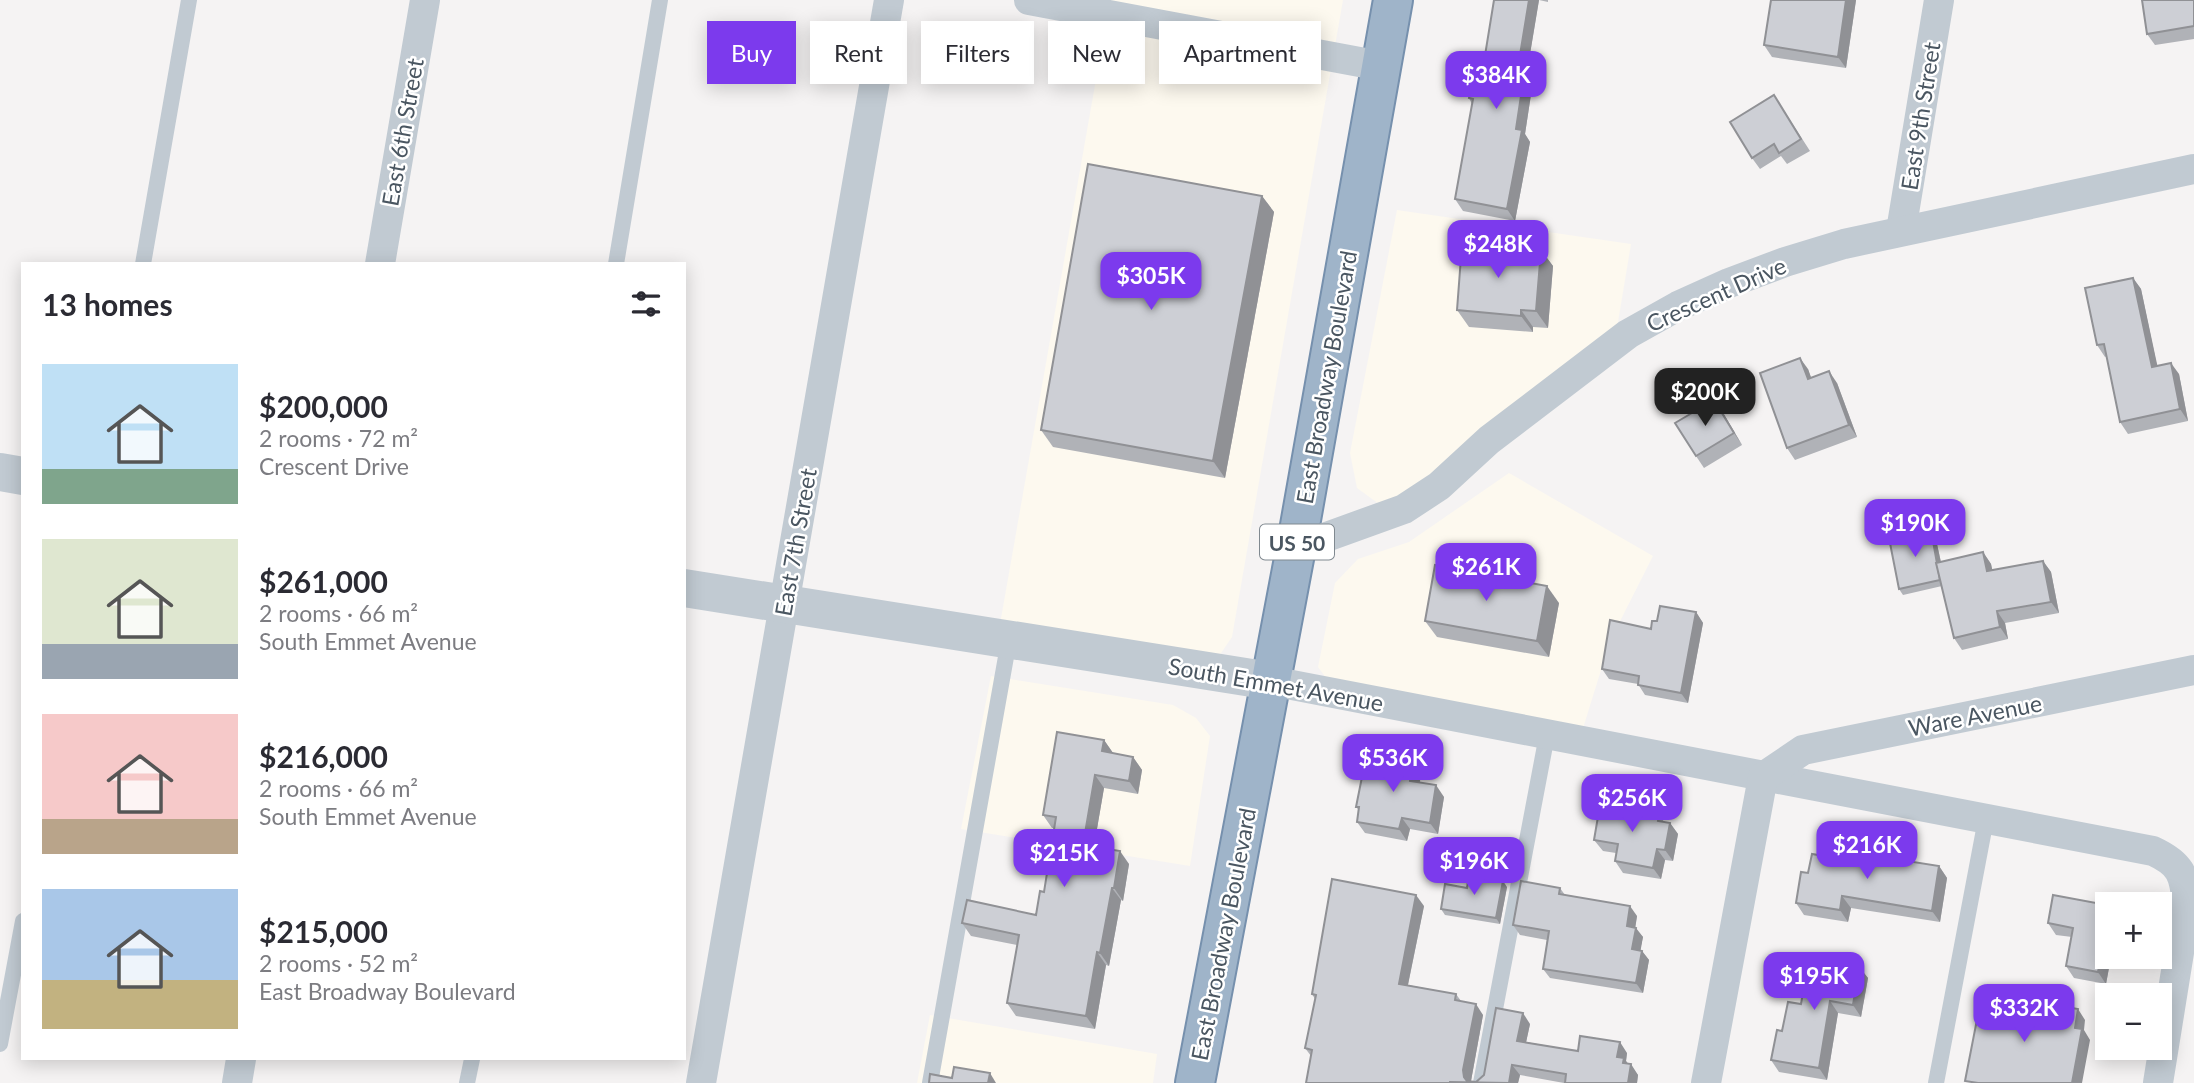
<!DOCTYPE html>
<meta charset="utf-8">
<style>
body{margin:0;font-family:Lato,sans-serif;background:#f7f7f7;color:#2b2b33;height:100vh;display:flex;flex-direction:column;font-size:26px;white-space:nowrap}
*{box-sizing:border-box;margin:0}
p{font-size:23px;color:#7c7c81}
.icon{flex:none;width:38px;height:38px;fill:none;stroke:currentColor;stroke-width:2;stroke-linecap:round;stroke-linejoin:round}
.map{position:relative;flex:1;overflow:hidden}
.side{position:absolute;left:21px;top:262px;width:665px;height:798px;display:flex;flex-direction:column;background:#fff;border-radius:0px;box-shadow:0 4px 18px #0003}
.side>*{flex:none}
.hud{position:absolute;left:707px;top:21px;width:665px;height:63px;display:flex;gap:14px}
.controls{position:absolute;left:2095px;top:892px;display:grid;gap:14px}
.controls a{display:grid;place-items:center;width:77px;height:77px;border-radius:0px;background:#fff;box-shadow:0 4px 18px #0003;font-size:35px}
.price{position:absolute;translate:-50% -60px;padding:0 16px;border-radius:14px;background:#7c3aed;color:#fff;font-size:23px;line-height:46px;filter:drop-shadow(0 2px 4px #0008)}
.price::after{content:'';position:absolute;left:50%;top:42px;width:21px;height:16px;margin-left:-10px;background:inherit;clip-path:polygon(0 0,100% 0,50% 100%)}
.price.on{background:#222;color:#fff}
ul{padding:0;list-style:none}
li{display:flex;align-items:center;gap:21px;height:175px;padding:0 21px}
li span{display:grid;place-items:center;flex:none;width:196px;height:140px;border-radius:0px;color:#555}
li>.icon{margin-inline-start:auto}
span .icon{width:84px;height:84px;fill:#fffc;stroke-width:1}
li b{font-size:30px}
h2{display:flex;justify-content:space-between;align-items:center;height:84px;padding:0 21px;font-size:30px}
.pill{padding:0 24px;border-radius:0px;background:#fff;box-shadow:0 4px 18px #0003;font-size:24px;line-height:63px}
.pill.on{background:#7c3aed;color:#fff}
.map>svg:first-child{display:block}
.commercial{fill:#fdf9ef}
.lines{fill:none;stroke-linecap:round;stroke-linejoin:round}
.trunk-casing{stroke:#7690ad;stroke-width:42}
.service{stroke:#c1cad2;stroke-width:16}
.minor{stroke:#c1cad2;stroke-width:30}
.tertiary{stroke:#c1cad2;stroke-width:38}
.trunk{stroke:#9fb4c9;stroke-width:38}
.wall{fill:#b0b2b7}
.shaded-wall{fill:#909195}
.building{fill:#cdcfd5;stroke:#909195;stroke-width:2}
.labels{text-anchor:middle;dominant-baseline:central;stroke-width:5;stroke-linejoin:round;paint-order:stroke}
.shield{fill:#fff;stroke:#808990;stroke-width:2}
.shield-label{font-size:21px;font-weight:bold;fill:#4a5661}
.street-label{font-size:23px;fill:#4a5661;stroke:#fff}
</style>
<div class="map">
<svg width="2194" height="1083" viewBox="0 0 2194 1083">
<rect width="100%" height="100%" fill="#f5f3f3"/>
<g class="commercial">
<polygon points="1110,0 1343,0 1232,637 1217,659 997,641"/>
<polygon points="1397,210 1631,244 1617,328 1414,489 1379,504 1357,488 1350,453"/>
<polygon points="1509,473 1653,556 1610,641 1580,738 1335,690 1318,667 1335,583 1358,559 1409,542"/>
<polygon points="991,676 1173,705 1196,718 1210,736 1190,866 961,829"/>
<polygon points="930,1015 1157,1054 1153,1083 917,1083"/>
</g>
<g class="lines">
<defs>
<polyline id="trunk" points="1195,1083 1296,548 1393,0"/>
</defs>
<use href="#trunk" class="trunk-casing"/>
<g class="service">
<polyline points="143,264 189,0"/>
<polyline points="616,264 660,0"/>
<polyline points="0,1044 23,921"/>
<polyline points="467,1083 472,1059"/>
<polyline points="930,1083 1009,640"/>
<polyline points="1481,1083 1547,735"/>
<polyline points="1936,1083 1986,819"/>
</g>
<g class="minor">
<polyline points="1029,0 1381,66"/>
<polyline points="1901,231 1939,0"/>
<polyline points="380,264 425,0"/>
<polyline points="1296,548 1404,509 1439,486 1489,440 1628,334 1678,306 1729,283 1785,262 1844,244 2194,169"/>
<path d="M1271 681 2153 851C2181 864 2184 874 2187 903L2158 1083"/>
<polyline points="237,1083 241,1059"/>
<polyline points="701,1083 889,0"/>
<polyline points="1706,1083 1763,777 1803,750 2194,670"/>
</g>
<g class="tertiary">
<polyline points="0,472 23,476"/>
<polyline points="684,588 1271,681"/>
</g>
<use href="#trunk" class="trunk"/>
</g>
<g class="wall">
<polygon points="1494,0 1548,0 1548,2 1539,0 1529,60 1535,68 1525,134 1530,142 1515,221 1463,211 1455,199 1472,104 1469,98 1482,74"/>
<polygon points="1856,0 1846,68 1772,57 1764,45"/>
<polygon points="2194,0 2194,39 2155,45 2147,34"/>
<polygon points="1774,95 1810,151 1787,164 1781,156 1760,169 1752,158"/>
<polygon points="1262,196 1274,212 1225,478 1053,447 1041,430"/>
<polygon points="1541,250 1553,266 1548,328 1533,327 1533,332 1469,327 1457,310"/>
<polygon points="2133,278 2141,289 2157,366 2179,374 2188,421 2128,434 2120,422 2107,356 2105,357 2097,345"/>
<polygon points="1808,369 1811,378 1837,383 1857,437 1795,460 1787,448"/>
<polygon points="1722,411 1742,445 1704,468 1696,456"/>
<polygon points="1935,535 1941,562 1983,552 1991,564 1992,570 2043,561 2051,572 2059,613 2005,623 2008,639 1962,650 1954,638 1942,586 1903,595 1899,589"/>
<polygon points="1559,603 1549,657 1437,637 1425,621"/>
<polygon points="1696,612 1703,623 1688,703 1645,695 1638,684 1609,679 1602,669 1651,629 1657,621"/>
<polygon points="1104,740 1113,753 1133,757 1142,770 1138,794 1104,788 1094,846 1129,864 1123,901 1121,900 1109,966 1106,965 1095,1029 1016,1016 1007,1003 1017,945 971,936 962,923 1036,915 1044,892 1054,828 1052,828 1043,815"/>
<polygon points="1413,762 1421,774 1420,782 1444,797 1438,834 1410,829 1407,841 1365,833 1357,822 1359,810 1356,807 1366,778"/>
<polygon points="1659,814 1664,822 1670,823 1678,834 1673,861 1665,860 1661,879 1623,873 1615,861 1616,853 1603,851 1594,840"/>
<polygon points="1824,856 1939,866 1947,878 1940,922 1851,908 1848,922 1804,915 1796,903 1808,873"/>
<polygon points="1507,887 1500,924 1445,915 1441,909"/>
<polygon points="1560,888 1565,895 1637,916 1635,928 1643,937 1640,950 1642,951 1649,960 1643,993 1550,978 1543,969 1547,940 1520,935 1513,925"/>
<polygon points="2107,905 2107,957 2111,957 2106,984 2074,978 2066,966 2072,937 2056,935 2048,923"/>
<polygon points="1424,906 1408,985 1456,994 1461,1001 1483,1015 1471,1081 1476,1082 1530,1024 1526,1042 1578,1051 1627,1053 1626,1061 1638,1075 1637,1083 1564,1083 1520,1075 1518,1083 1306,1083 1311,1056 1305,1048 1315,999 1312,994"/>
<polygon points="1859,967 1868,978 1861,1017 1838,1013 1827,1080 1779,1072 1771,1060 1801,1004"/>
</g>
<g class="shaded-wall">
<polygon points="1529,0 1539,0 1529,60 1535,68 1525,134 1530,142 1515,221 1507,209 1516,129 1520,55"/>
<polygon points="1846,0 1856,0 1846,68 1838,57"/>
<polygon points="1262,196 1274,212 1225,478 1213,461"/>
<polygon points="1541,250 1553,266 1548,328 1536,311"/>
<polygon points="2133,278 2141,289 2160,378 2152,367"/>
<polygon points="1521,310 1533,327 1533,332 1521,316"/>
<polygon points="1800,358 1808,369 1816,391 1808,379"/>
<polygon points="2171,363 2179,374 2188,421 2180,409"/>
<polygon points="1829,371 1837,383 1857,437 1849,425"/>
<polygon points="1714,400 1722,411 1742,445 1734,433"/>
<polygon points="1931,530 1935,535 1946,586 1941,580"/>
<polygon points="1983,552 1991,564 1995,582 1987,571"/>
<polygon points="2043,561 2051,572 2059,613 2051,602"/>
<polygon points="1547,586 1559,603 1549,657 1537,641"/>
<polygon points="1997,611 2005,623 2008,639 2000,627"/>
<polygon points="1696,612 1703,623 1688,703 1681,693"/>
<polygon points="1104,740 1113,753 1102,751"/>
<polygon points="1133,757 1142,770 1138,794 1129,781"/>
<polygon points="1413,762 1421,774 1418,792 1410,781"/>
<polygon points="1095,775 1104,788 1092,858 1083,845"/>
<polygon points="1436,785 1444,797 1438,834 1430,823"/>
<polygon points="1402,818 1410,829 1407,841 1399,829"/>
<polygon points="1670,823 1678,834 1673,861 1665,850"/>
<polygon points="1657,849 1665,860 1661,879 1653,868"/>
<polygon points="1120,851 1129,864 1123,901 1114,888"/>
<polygon points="1939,866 1947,878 1940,922 1932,911"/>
<polygon points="1503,881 1507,887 1500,924 1496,918"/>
<polygon points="1112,888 1121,900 1109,966 1100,953"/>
<polygon points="1416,895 1424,906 1406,994 1399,984"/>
<polygon points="1842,896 1851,908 1848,922 1840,910"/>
<polygon points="1630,906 1637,916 1634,936 1627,926"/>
<polygon points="2107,927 2107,957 2111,957 2106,984 2098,972"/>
<polygon points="1636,928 1643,937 1639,959 1632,949"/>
<polygon points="1642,951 1649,960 1643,993 1636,983"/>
<polygon points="1097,952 1106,965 1095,1029 1086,1016"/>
<polygon points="1859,967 1868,978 1861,1017 1853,1005"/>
<polygon points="1830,1001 1838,1013 1827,1080 1819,1068"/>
<polygon points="1476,1004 1483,1015 1471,1081 1469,1083 1464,1077 1463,1070"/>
<polygon points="2078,1009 2085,1020 2084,1030 2090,1040 2082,1083 2072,1083 2075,1028"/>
<polygon points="1523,1013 1530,1024 1524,1052 1517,1041"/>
<polygon points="1620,1042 1627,1053 1626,1061 1630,1067 1631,1064 1638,1075 1637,1083 1628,1083 1617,1057"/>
<polygon points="1512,1065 1520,1075 1518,1083 1509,1083"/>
<polygon points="990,1073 996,1083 988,1083"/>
</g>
<g class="building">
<polygon points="1494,0 1529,0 1520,55 1527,56 1516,129 1522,130 1507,209 1455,199 1473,99 1469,98 1473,73 1482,74"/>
<polygon points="1771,0 1846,0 1838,57 1764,45"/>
<polygon points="2142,0 2194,0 2194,26 2147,34"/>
<polygon points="1774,95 1801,139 1779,153 1774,144 1752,158 1730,122"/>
<polygon points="1088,164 1262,196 1213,461 1041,430"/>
<polygon points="1462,244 1541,250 1536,311 1521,310 1521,316 1457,310"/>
<polygon points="2133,278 2152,367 2171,363 2180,409 2120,422 2104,344 2097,345 2085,288"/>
<polygon points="1800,358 1808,379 1829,371 1849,425 1787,448 1760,373"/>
<polygon points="1714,400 1734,433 1696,456 1675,423"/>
<polygon points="1931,530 1940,580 1899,589 1889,538"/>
<polygon points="1983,552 1987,571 2043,561 2051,602 1997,611 2000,627 1954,638 1936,563"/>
<polygon points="1435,565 1547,586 1537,641 1425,621"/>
<polygon points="1660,606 1696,612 1681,693 1638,685 1639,676 1602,669 1610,620 1651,629 1652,621 1657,621"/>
<polygon points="1057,732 1104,740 1102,751 1133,757 1129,781 1095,775 1083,845 1120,851 1114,888 1112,888 1100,953 1097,952 1086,1016 1007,1003 1019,935 962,923 967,900 1036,915 1040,891 1044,892 1056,817 1043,815"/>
<polygon points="1371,754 1413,762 1410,781 1436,785 1430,823 1402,818 1399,829 1357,822 1359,807 1356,807 1362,777 1366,778"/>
<polygon points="1600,805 1659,814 1658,821 1670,823 1665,850 1657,849 1653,868 1615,861 1618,844 1594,840"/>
<polygon points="1825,848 1939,866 1932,911 1842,896 1840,910 1796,903 1801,872 1808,873 1812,854 1824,856"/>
<polygon points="1469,875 1503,881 1496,918 1441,909 1445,884 1467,888"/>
<polygon points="1332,879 1416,895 1399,984 1456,994 1455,1000 1476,1004 1463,1070 1464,1077 1467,1081 1476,1082 1484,1075 1496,1008 1523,1013 1517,1041 1578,1051 1580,1036 1620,1042 1617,1057 1624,1058 1623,1063 1631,1064 1628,1083 1565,1083 1566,1074 1512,1065 1509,1083 1450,1082 1450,1083 1306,1083 1312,1050 1305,1048 1316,995 1312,994"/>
<polygon points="1521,881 1560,888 1559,894 1630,906 1627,926 1636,928 1632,949 1642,951 1636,983 1543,969 1549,931 1513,925"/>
<polygon points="2053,895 2107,905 2107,927 2098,972 2066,966 2073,928 2048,923"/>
<polygon points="1809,958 1859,967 1853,1005 1830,1001 1819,1068 1771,1060 1777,1030 1782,1031 1788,1002 1801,1004"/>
<polygon points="1981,999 2037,1010 2038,1002 2078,1009 2075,1028 2082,1029 2072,1083 1978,1083 1965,1081"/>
<polygon points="954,1067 990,1073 988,1083 929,1083 930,1074 952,1078"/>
</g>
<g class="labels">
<rect class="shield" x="1260" y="524.5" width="74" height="35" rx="5"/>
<g class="shield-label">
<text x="1297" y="542">US 50</text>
</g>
<g class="street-label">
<text transform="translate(1920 116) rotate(-81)">East 9th Street</text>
<text transform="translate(402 132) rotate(-80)">East 6th Street</text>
<text transform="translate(1716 294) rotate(-24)">Crescent Drive</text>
<text transform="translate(1326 377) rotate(-80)">East Broadway Boulevard</text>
<text transform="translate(795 542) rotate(-80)">East 7th Street</text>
<text transform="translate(1276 684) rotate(10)">South Emmet Avenue</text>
<text transform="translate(1975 715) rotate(-11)">Ware Avenue</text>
<text transform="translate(1223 934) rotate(-79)">East Broadway Boulevard</text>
</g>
</g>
</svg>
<div class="controls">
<a>+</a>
<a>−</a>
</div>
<b class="price" style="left:1496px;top:111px">$384K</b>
<b class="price" style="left:1498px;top:280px">$248K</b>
<b class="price" style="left:1151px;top:312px">$305K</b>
<b class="price on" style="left:1705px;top:428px">$200K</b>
<b class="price" style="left:1915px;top:559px">$190K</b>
<b class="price" style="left:1486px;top:603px">$261K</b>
<b class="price" style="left:1393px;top:794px">$536K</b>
<b class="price" style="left:1632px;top:834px">$256K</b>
<b class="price" style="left:1867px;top:881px">$216K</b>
<b class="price" style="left:1064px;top:889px">$215K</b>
<b class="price" style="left:1474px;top:897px">$196K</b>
<b class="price" style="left:1814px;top:1012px">$195K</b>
<b class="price" style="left:2024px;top:1044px">$332K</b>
<div class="hud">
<a class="pill on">Buy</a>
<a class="pill">Rent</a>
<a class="pill">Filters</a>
<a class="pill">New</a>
<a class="pill">Apartment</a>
</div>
<section class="side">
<h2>13 homes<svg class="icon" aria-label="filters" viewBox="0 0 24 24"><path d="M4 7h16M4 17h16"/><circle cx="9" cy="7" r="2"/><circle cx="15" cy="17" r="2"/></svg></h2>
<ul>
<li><span style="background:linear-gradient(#bfe0f5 75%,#7fa58c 0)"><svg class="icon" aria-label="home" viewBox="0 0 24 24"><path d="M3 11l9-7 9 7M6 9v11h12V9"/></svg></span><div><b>$200,000</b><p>2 rooms · 72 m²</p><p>Crescent Drive</p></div></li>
<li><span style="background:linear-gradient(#dfe7d0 75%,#9aa5b1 0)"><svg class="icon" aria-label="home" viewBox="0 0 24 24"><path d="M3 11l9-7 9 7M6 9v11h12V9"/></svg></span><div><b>$261,000</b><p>2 rooms · 66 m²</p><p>South Emmet Avenue</p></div></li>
<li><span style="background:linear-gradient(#f6c9c9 75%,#b9a48a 0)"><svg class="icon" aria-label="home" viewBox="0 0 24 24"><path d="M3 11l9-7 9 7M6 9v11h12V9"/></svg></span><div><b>$216,000</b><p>2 rooms · 66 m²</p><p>South Emmet Avenue</p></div></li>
<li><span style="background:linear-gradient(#a9c7e8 65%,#c2b280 0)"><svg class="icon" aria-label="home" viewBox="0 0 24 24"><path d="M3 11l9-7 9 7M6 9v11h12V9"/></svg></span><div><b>$215,000</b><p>2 rooms · 52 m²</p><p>East Broadway Boulevard</p></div></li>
</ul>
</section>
</div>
